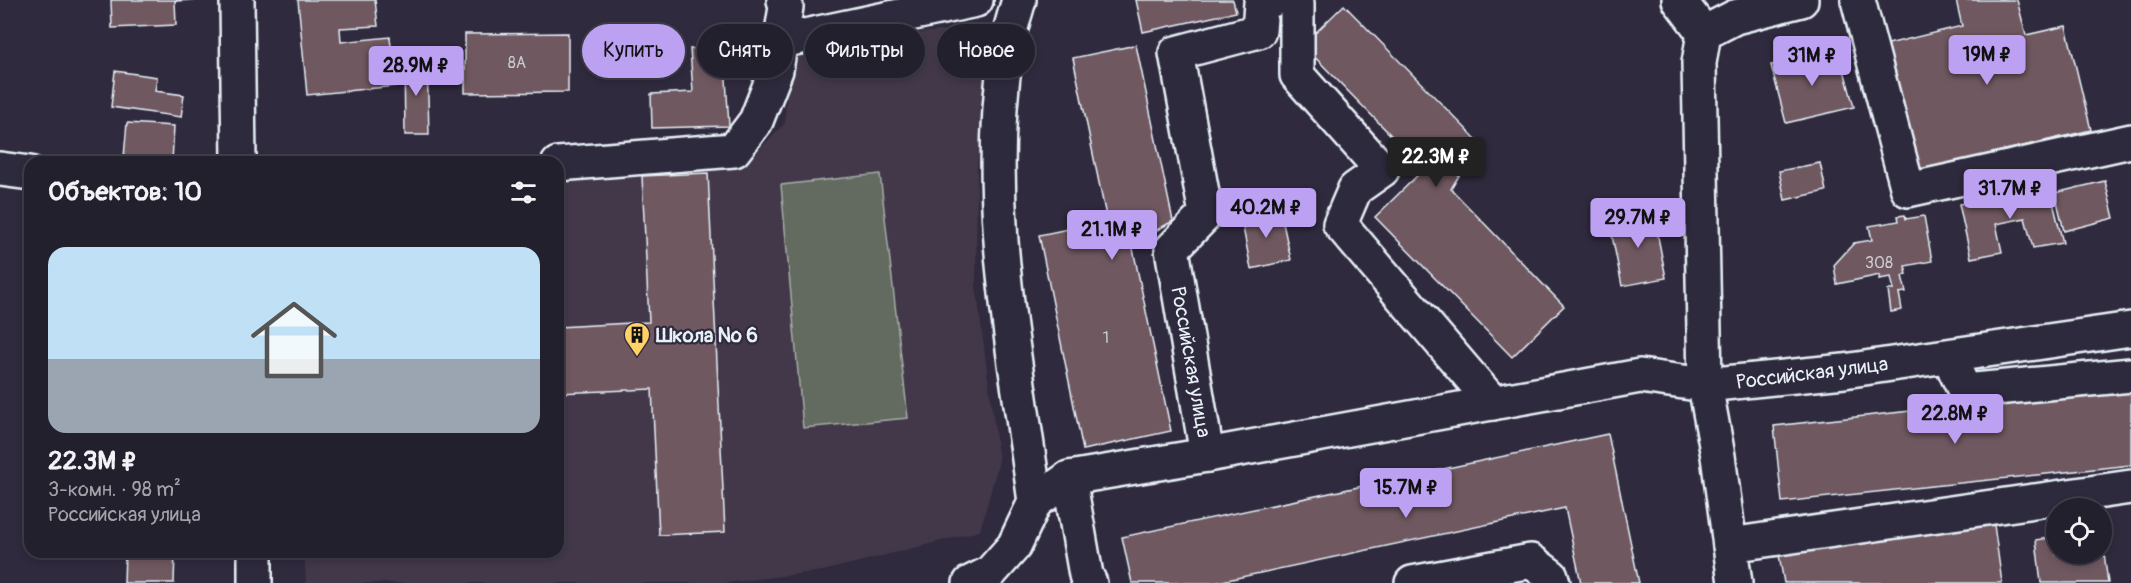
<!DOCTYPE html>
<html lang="ru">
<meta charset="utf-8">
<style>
body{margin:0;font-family:Pangolin,sans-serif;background:#2f2d3a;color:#f1f3f6;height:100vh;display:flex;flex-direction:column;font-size:22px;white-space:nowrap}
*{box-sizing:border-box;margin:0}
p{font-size:20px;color:#a3a3aa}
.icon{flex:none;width:33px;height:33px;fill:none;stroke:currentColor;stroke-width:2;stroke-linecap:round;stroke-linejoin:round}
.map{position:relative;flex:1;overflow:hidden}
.sheet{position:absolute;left:24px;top:156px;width:540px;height:402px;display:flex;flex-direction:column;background:#23202e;border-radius:18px;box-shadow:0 3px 9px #0003,0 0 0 2px #403e4a}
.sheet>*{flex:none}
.banner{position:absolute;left:582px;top:24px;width:570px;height:54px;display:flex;gap:12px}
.buttons{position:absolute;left:2046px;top:498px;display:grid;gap:12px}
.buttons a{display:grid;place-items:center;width:66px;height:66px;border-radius:50%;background:#23202e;box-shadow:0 3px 9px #0003,0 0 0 2px #403e4a;font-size:30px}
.price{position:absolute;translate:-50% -51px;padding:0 14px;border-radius:6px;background:#bca0f2;color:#111;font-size:20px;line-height:39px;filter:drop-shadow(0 2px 3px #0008)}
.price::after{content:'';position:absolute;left:50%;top:36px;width:18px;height:14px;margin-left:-9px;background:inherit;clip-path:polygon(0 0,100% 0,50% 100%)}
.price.selected{background:#222;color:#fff}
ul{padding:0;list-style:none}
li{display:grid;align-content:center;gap:12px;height:318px;padding:0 24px}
li span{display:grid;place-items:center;height:186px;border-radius:18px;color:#555}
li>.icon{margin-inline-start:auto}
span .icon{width:108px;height:108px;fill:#fffc;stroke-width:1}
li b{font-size:26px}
h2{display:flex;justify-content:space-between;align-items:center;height:72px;padding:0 24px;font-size:26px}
.tag{padding:0 21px;border-radius:27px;background:#23202e;box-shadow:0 3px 9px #0003,0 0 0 2px #403e4a;font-size:21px;line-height:54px}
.tag.selected{background:#bca0f2;color:#111}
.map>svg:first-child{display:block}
.built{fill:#423848}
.green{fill:#636a5e;stroke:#a6aeab;stroke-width:1.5}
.building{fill:#6f5861;stroke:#e8f1f8;stroke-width:1.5}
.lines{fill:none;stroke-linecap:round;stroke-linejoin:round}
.minor-casing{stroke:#e8f1f8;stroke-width:38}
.minor{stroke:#2f2a3d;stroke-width:33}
.labels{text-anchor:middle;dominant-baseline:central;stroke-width:4.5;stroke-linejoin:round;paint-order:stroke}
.number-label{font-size:16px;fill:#cacbd2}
.poi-label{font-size:20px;font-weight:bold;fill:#e8f1f8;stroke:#2f2a3d;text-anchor:start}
.street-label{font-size:20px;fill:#e8f1f8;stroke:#2f2a3d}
</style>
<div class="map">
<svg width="2131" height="583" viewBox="0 0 2131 583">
<rect width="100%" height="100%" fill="#2f2a3d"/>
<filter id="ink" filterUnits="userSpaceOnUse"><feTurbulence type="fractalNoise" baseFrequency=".0167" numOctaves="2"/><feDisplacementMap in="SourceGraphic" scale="12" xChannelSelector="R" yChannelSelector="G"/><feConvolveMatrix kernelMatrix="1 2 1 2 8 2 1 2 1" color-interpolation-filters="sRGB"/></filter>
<g filter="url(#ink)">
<polygon class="built" points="996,27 977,167 976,286 999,461 980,531 823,571 725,583 306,583 304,552 558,552 558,174 747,162 785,123 787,58 833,39"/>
<polygon class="green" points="880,174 908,418 803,428 781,185"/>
<g class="building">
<polygon points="111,0 193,0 175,1 176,25 112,28"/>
<polygon points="298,0 375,0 378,26 340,28 341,42 390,37 395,86 307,95"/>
<polygon points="1136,0 1233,0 1236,12 1143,32"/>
<polygon points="1956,0 2017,0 2026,35 2066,26 2091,130 1917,171 1888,44 1962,26"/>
<polygon points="1344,5 1479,142 1451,189 1564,306 1512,357 1375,217 1424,169 1303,45"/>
<polygon points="568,33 568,92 465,93 465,34"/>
<polygon points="1136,45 1173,221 1132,244 1171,431 1083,450 1039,235 1107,221 1073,58"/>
<polygon points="724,47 729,126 652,128 651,94 693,92 690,49"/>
<polygon points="1839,51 1854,107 1786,123 1771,65"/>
<polygon points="427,58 429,135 405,135 404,59"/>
<polygon points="115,71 157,77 155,91 184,95 181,117 111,107"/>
<polygon points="127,123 174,126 172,162 138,162 124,157"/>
<polygon points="1820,163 1826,191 1785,200 1779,171"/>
<polygon points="708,173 725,532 659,535 652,389 558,393 558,327 649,322 642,176"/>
<polygon points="2105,181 2114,218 2064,231 2055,193"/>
<polygon points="2049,186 2063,243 2033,248 2025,218 1996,224 2002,252 1971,258 1959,204"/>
<polygon points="1280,209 1291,260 1251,269 1241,217"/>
<polygon points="1653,211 1666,278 1622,286 1609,220"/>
<polygon points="1905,215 1906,219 1924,216 1932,261 1905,266 1907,274 1902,276 1906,292 1899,293 1902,310 1891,312 1888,290 1894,290 1891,277 1879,279 1880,275 1837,284 1834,265 1854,243 1872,240 1869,226 1899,221 1898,216"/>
<polygon points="2131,387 2131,465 1782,502 1774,426"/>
<polygon points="1608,434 1639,583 1581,583 1565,508 1213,583 1132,583 1122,537"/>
<polygon points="1994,525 2002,583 1784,583 1779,555"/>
<polygon points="2056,537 2056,554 2102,554 2102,538 2108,583 2041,583 2036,540"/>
<polygon points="125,552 175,552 174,583 124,583"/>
</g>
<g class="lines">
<defs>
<g id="minor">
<polyline points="237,0 239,162"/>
<path d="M1019 0C1014 17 1008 35 1006 53 983 207 1015 351 1035 502"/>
<polyline points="1290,0 1297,4 1297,75 1382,170 1355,189 1340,224 1493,403"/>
<polyline points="1679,0 1704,33"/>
<polyline points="1858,0 1908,190 2131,141"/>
<polyline points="781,41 976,0"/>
<polyline points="558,164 734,150 756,121 776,70 786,7 784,0"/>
<polyline points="0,169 30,173"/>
<polyline points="1955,370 1965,391 2131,375"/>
<polyline points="1207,455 1172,249 1206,214 1176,53 1259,31 1261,3 1272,0"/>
<polyline points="1069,478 1086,575 1090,583"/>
<polyline points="1730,545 2131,487"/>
<polyline points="255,552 255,583"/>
<polyline points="970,583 990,573 1014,546 1035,502 1069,478 1207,455 1640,376 1705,385 1844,371 2131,329"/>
<polyline points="1412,583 1531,561 1551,576 1553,583"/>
<polyline points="1735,583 1718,456 1705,385 1699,63 1704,33 1735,17 1801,0"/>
</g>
</defs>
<use href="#minor" class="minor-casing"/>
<use href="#minor" class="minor"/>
</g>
</g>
<defs>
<symbol id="building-pin" viewBox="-11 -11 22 30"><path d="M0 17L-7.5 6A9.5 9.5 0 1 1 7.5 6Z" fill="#ffd166" stroke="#2f2a3d"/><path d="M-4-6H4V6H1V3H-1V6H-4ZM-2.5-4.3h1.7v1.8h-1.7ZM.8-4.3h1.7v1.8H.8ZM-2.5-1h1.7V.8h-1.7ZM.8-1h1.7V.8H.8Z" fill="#111"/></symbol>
</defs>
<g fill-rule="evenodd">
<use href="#building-pin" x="622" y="320" width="30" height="40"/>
</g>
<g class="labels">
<g class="number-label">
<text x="517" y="63">8А</text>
<text x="1879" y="263">308</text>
<text x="1106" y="338">1</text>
</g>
<g class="poi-label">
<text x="656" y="335">Школа № 6</text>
</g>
<g class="street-label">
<text transform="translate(1191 362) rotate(80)">Российская улица</text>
<text transform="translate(1812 373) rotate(-7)">Российская улица</text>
</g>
</g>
</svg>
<div class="buttons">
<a><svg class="icon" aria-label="locate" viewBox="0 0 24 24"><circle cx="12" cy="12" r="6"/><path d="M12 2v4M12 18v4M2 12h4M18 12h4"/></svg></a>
</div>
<b class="price" style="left:1987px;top:86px">19M ₽</b>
<b class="price" style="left:1812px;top:87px">31M ₽</b>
<b class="price" style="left:416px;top:97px">28.9M ₽</b>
<b class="price selected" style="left:1436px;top:188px">22.3M ₽</b>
<b class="price" style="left:2010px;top:220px">31.7M ₽</b>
<b class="price" style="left:1266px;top:239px">40.2M ₽</b>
<b class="price" style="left:1638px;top:249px">29.7M ₽</b>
<b class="price" style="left:1112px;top:261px">21.1M ₽</b>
<b class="price" style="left:1955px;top:445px">22.8M ₽</b>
<b class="price" style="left:1406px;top:519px">15.7M ₽</b>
<div class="banner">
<a class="tag selected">Купить</a>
<a class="tag">Снять</a>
<a class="tag">Фильтры</a>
<a class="tag">Новое</a>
</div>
<section class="sheet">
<h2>Объектов: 10<svg class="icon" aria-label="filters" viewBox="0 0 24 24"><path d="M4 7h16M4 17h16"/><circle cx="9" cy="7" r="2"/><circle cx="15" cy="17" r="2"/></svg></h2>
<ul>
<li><span style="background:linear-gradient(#bfe0f5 60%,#9aa5b1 0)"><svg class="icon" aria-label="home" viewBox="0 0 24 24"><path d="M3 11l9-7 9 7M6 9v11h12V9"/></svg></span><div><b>22.3M ₽</b><p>3-комн. · 98 m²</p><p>Российская улица</p></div></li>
</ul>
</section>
</div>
